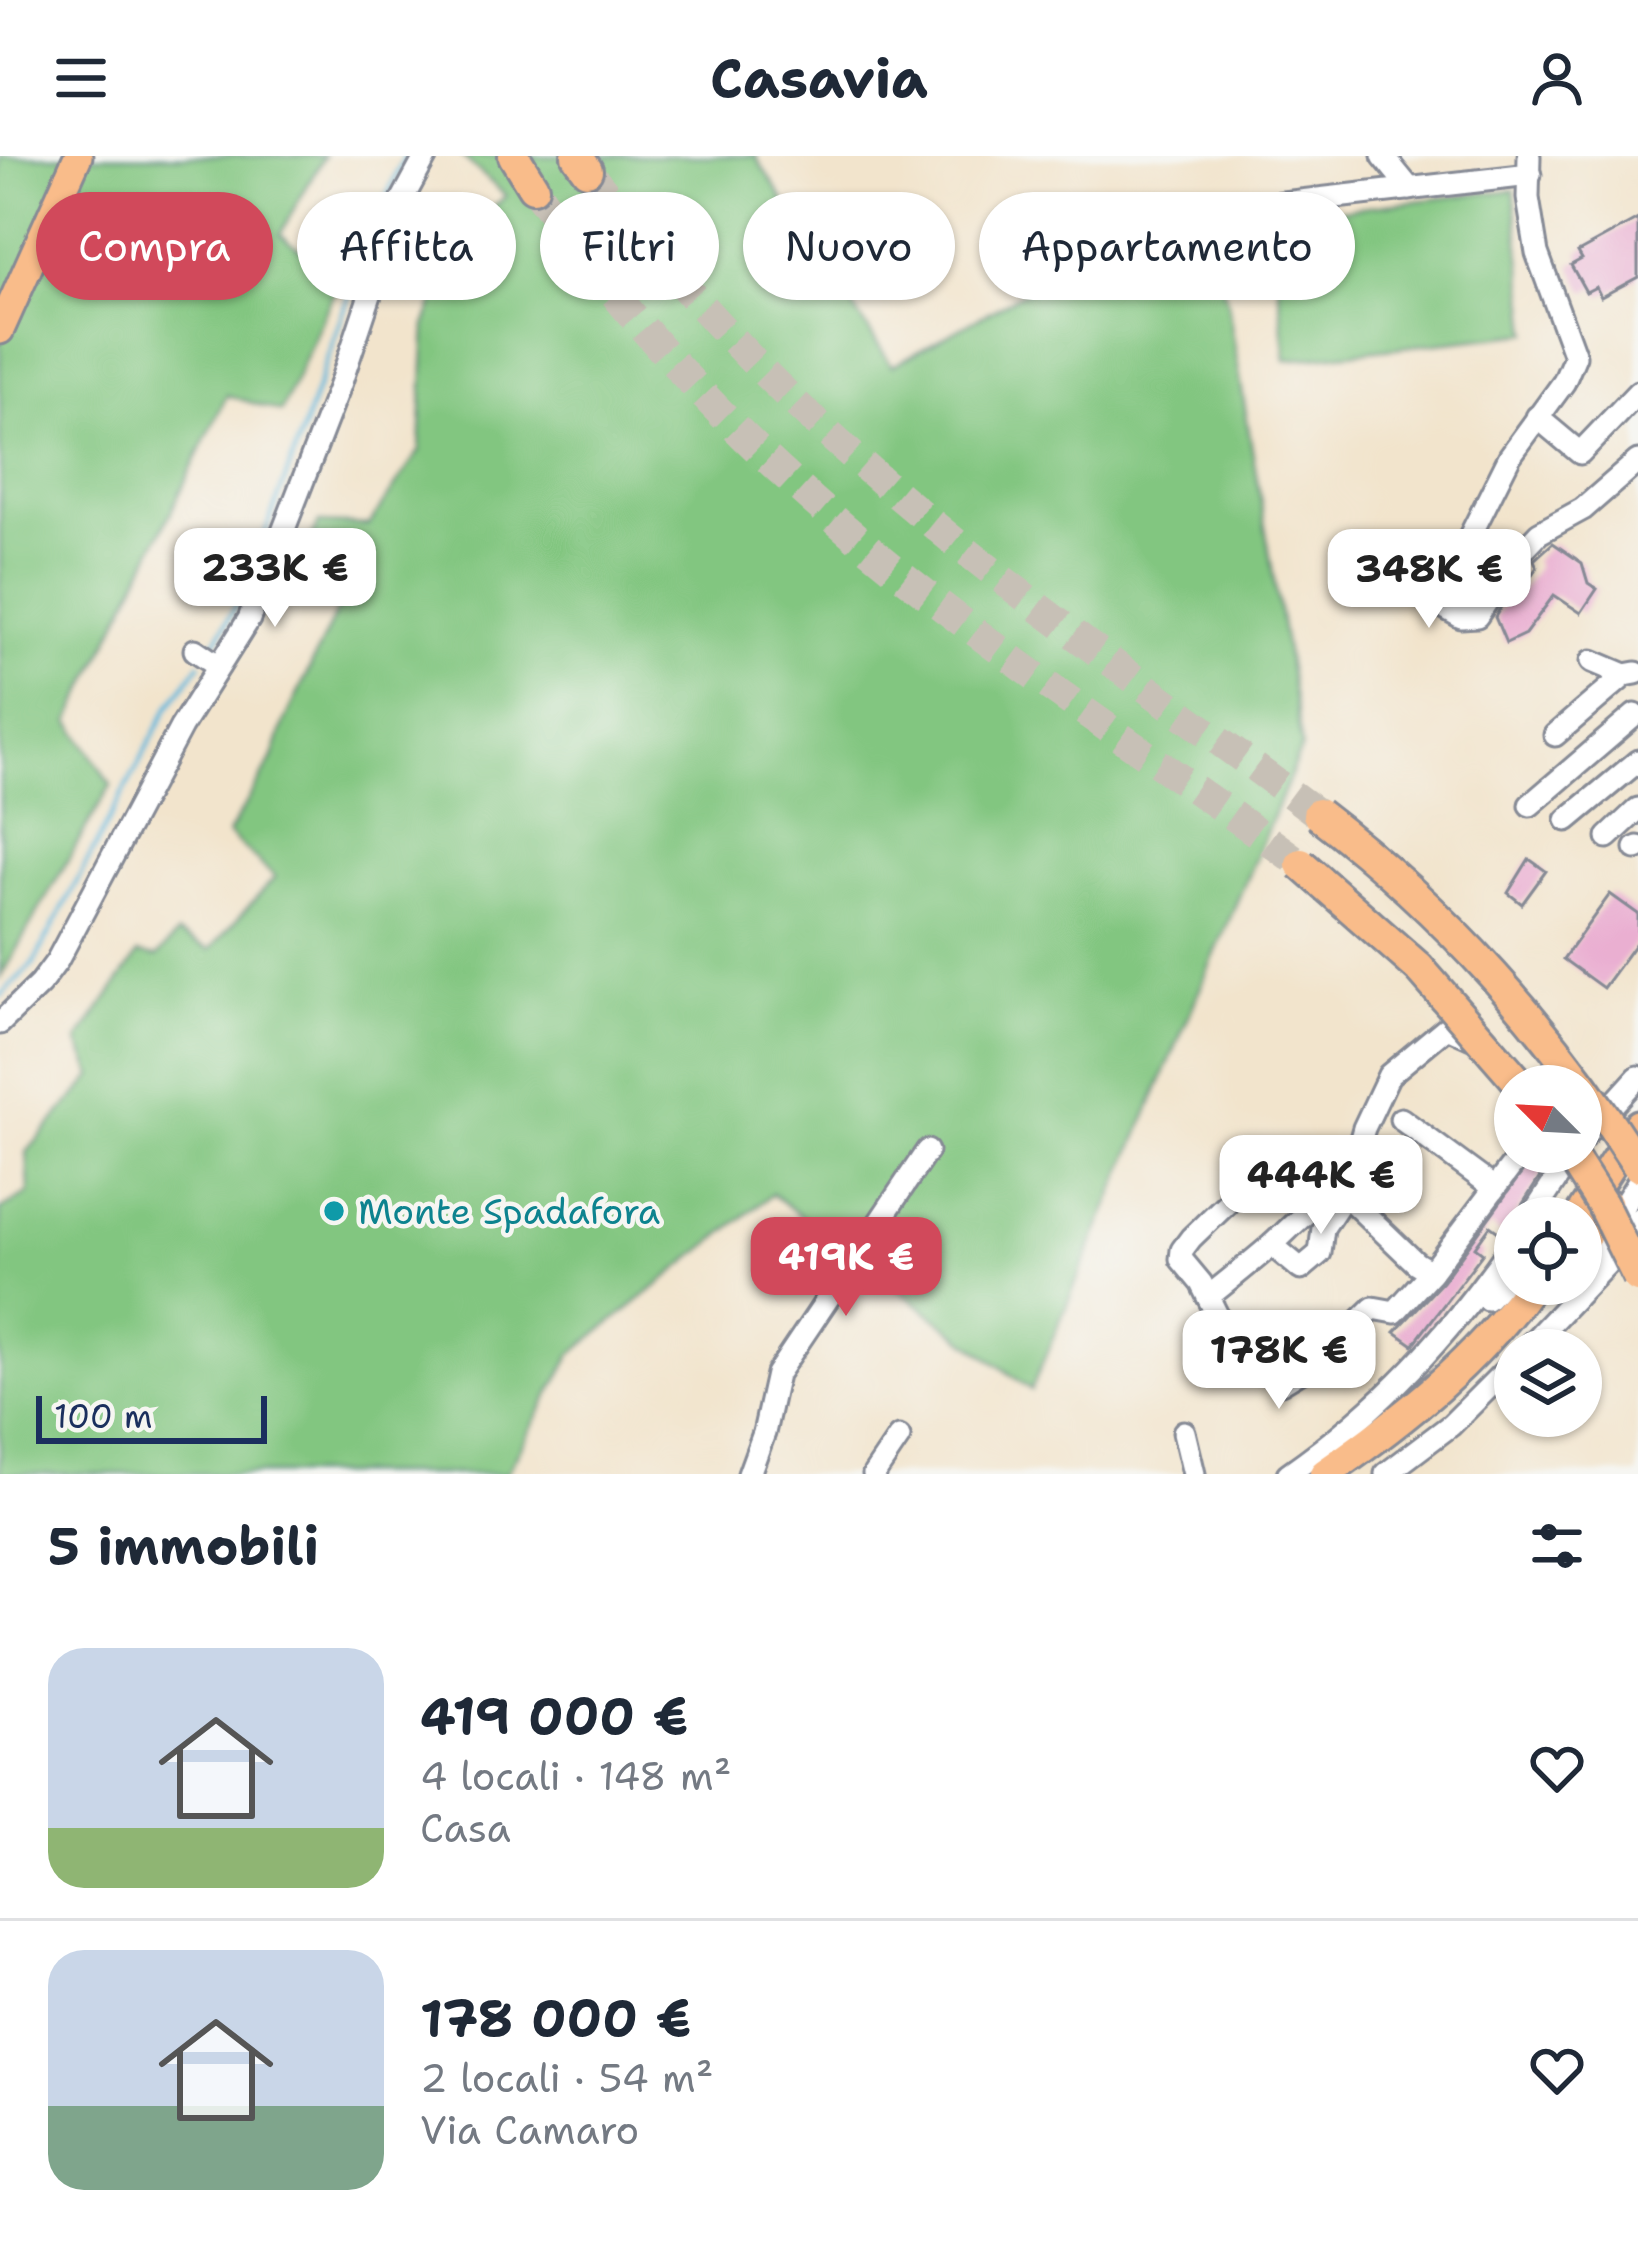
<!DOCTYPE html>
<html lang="it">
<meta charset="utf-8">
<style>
body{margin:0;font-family:"Shantell Sans",sans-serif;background:#f6f6f7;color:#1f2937;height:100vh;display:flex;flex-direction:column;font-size:45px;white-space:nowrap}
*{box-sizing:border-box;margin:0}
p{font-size:39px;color:#747a83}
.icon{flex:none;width:66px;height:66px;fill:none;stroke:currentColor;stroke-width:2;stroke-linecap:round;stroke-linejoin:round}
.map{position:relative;height:1318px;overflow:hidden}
.details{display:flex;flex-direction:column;background:#fff;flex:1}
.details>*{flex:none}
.hud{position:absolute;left:36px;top:36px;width:1566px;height:108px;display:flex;gap:24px}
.needle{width:78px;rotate:294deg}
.tools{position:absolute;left:1494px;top:909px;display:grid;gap:24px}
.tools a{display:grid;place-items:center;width:108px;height:108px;border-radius:50%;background:#fff;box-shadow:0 3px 9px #0004;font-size:60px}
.scale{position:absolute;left:36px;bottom:30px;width:231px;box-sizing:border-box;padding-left:12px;border:6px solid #1b2f5e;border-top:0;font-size:33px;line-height:42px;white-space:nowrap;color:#1b2f5e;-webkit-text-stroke:9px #f6f6f2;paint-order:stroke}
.price{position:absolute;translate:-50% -102px;padding:0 27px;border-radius:24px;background:#fff;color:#222;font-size:39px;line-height:78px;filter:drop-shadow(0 3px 6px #0008)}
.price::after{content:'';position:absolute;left:50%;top:72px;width:36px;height:27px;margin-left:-18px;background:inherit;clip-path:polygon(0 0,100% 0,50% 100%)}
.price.current{background:#d1495b;color:#fff}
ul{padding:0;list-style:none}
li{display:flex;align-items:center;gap:36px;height:300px;padding:0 48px}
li+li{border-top:3px solid #e0e1e3}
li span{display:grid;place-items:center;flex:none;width:336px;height:240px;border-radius:36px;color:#555}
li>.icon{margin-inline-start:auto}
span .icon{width:144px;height:144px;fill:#fffc;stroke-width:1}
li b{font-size:51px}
h2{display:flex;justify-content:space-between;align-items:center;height:144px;padding:0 48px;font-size:51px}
.pill{padding:0 42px;border-radius:54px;background:#fff;box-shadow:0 3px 9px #0004;font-size:42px;line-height:108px}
.pill.current{background:#d1495b;color:#fff}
header{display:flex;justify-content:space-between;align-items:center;height:156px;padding:0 48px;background:#fff;font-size:54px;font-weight:700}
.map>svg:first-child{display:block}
.green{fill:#82c680;stroke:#4e7a6f;stroke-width:3}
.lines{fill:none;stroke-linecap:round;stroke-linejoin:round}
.stream{stroke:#5eb8dc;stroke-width:4.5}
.building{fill:#eaafd1}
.highway-tunnel{stroke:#c7c0b6;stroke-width:30;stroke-dasharray:30 15;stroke-linecap:butt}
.minor-casing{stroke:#868a95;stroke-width:27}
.major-casing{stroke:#868a95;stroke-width:33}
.highway-casing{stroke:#868a95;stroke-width:36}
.minor{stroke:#fff;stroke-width:21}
.major{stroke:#f9bc8a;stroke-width:27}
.highway{stroke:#f9bc8a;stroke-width:30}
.highway-bridge-casing{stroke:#868a95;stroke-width:36;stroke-linecap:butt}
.highway-bridge{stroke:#f9bc8a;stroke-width:30}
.culture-dot{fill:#0f9aa8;stroke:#f6f6f2;stroke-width:4.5}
.labels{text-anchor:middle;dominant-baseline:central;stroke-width:9;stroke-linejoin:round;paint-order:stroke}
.culture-label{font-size:36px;fill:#0d838f;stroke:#f6f6f2;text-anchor:start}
</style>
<header><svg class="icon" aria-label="menu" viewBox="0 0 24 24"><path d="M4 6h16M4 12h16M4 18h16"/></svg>Casavia<svg class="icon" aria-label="person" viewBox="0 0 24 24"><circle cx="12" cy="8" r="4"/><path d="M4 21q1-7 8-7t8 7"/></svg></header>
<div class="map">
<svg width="1638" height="1318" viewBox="0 0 1638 1318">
<rect width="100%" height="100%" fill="#f6f6f2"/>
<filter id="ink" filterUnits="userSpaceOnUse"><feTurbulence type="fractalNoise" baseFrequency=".00833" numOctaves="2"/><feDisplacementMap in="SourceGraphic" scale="24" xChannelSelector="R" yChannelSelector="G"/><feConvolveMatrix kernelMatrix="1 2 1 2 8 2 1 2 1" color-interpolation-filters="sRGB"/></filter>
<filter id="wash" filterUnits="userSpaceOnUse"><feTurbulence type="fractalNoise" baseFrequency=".004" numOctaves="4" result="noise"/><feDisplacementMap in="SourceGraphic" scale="48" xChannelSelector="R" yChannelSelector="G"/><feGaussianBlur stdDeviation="2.7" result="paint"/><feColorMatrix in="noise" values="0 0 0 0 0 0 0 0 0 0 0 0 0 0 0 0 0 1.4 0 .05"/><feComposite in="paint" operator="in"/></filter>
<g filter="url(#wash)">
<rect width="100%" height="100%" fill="#f2e4cc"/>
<g class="green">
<polygon points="0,0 324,0 280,78 340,123 281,256 227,239 70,565 111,629 0,822"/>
<polygon points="462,0 755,0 892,210 1193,42 1227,144 1302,591 1031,1234 772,1038 572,1198 506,1318 0,1318 0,1054 29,1037 27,996 93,920 78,885 138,798 157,801 177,778 210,794 275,721 228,678 272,604 285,565 345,437 301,400 319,367 369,369 420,294 426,167 462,77 506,40"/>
<polygon points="1514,34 1529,177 1286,204 1271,61"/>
</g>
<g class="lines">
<g class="stream">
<path d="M210 493C238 454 254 405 271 361 318 242 350 116 405 0"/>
<polyline points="0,840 34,807 168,552 200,508"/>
</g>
</g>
<g id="blocks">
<g class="building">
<polygon points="1638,63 1638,121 1601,141 1596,131 1586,136 1571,109 1582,103 1578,96"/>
<polygon points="1553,387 1582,407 1588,427 1597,433 1581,457 1554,439 1525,478 1506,487 1495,461 1505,444 1518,439 1537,411 1534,404"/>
<polygon points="1529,703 1546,715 1522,748 1508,737"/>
<polygon points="1610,738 1638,758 1638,784 1603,832 1563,803"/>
<polygon points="1537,996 1549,1007 1517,1057 1501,1078 1490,1070 1475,1091 1483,1097 1413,1189 1395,1176 1442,1126"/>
</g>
</g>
</g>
<g filter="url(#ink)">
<use href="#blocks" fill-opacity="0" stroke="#868a95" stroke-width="3"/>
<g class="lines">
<g class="highway-tunnel">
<path d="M587 14C663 110 743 201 834 283 985 420 1154 536 1318 658"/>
<path d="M533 31C608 136 690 232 785 319 942 464 1127 583 1301 708"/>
</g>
<defs>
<g id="minor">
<polyline points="1383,0 1410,33"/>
<polyline points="1529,0 1528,42 1537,97 1575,200 1564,226 1510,300 1442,436 1447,453 1461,461 1477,460 1518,399 1539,377 1583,353 1638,305"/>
<polyline points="1247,51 1530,19"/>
<polyline points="1537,261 1580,297 1638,236"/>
<polyline points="195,494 219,510"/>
<polyline points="1592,505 1625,519"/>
<polyline points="1555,579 1625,519 1636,517"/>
<polyline points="1530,649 1635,559"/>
<polyline points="1567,664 1638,605"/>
<polyline points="1608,681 1638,653"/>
<polyline points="1636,692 1638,691"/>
<polyline points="0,867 40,828 57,805 181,571 249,463 340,229 401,46 426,0"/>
<polyline points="1401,963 1493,1031"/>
<polyline points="1581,984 1638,921"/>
<polyline points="1276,1000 1191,1082 1182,1094 1181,1103 1201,1127 1231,1187 1281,1227 1319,1204 1373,1152 1395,1156 1431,1116 1522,996"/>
<polyline points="1531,1062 1574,996"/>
<polyline points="1272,1089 1301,1113 1320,1097 1323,1072 1345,1039 1364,972 1389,919 1447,871 1478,885"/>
<polyline points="1581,1117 1638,1026"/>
<path d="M1208 1141C1228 1125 1248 1109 1268 1092 1293 1071 1310 1045 1345 1039L1416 1107 1431 1116"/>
<polyline points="1487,1143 1504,1125 1515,1122"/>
<polyline points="1525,1194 1616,1098 1638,1063"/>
<polyline points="1184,1276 1194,1318"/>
<polyline points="749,1318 764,1277 777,1218 927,995"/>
<polyline points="874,1318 899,1281"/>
<path d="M1288 1318C1383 1252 1449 1179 1515 1085"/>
<polyline points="1386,1318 1451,1269 1515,1205"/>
</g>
<g id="major">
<polyline points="0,174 78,0"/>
<polyline points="1577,1062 1638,968"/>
<polyline points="1581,1088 1608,1047"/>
</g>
<g id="highway">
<polyline points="514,0 533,31"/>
<polyline points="577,0 587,14"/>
<path d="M1325 1318C1403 1264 1476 1206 1532 1128"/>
</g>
</defs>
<use href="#minor" class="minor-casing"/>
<use href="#major" class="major-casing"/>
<use href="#highway" class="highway-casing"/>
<use href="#minor" class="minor"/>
<use href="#major" class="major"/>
<use href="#highway" class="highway"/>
<defs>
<g id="highway-bridge">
<path d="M1318 658C1448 757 1550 873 1638 1010"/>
<polyline points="1301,708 1419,812 1522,930"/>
<polyline points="1569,996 1602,1048 1638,1121"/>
</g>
</defs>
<use href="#highway-bridge" class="highway-bridge-casing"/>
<use href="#highway-bridge" class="highway-bridge"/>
</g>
</g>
<circle class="culture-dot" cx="334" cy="1055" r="12"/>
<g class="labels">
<g class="culture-label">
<text x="358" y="1055">Monte Spadafora</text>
</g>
</g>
</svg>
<div class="tools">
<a><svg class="needle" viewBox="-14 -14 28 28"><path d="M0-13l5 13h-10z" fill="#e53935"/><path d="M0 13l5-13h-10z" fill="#747a83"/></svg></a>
<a><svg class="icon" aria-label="locate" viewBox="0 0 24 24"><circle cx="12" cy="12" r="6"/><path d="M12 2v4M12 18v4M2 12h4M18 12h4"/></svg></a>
<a><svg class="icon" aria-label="layers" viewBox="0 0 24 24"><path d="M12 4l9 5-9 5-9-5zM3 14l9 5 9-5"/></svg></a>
</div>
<div class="scale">100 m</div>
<b class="price" style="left:275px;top:474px">233K €</b>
<b class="price" style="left:1429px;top:475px">348K €</b>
<b class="price" style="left:1321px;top:1081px">444K €</b>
<b class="price current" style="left:846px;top:1163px">419K €</b>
<b class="price" style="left:1279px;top:1256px">178K €</b>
<div class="hud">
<a class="pill current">Compra</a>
<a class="pill">Affitta</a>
<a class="pill">Filtri</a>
<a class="pill">Nuovo</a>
<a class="pill">Appartamento</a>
</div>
</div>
<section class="details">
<h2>5 immobili<svg class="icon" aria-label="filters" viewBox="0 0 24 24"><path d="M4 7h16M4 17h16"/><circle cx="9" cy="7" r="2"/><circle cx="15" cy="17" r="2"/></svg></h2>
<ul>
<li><span style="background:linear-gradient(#c9d6e8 75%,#8fb573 0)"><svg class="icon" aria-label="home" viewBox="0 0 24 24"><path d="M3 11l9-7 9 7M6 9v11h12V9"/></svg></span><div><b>419 000 €</b><p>4 locali · 148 m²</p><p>Casa</p></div><svg class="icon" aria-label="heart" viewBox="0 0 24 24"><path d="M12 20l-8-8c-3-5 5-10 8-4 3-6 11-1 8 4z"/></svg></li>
<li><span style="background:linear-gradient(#c9d6e8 65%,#7fa58c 0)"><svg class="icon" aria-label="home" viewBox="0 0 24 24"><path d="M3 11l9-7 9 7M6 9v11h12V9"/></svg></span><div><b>178 000 €</b><p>2 locali · 54 m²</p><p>Via Camaro</p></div><svg class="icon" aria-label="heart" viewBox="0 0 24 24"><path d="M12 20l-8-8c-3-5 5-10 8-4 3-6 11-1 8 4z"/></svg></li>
</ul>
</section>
